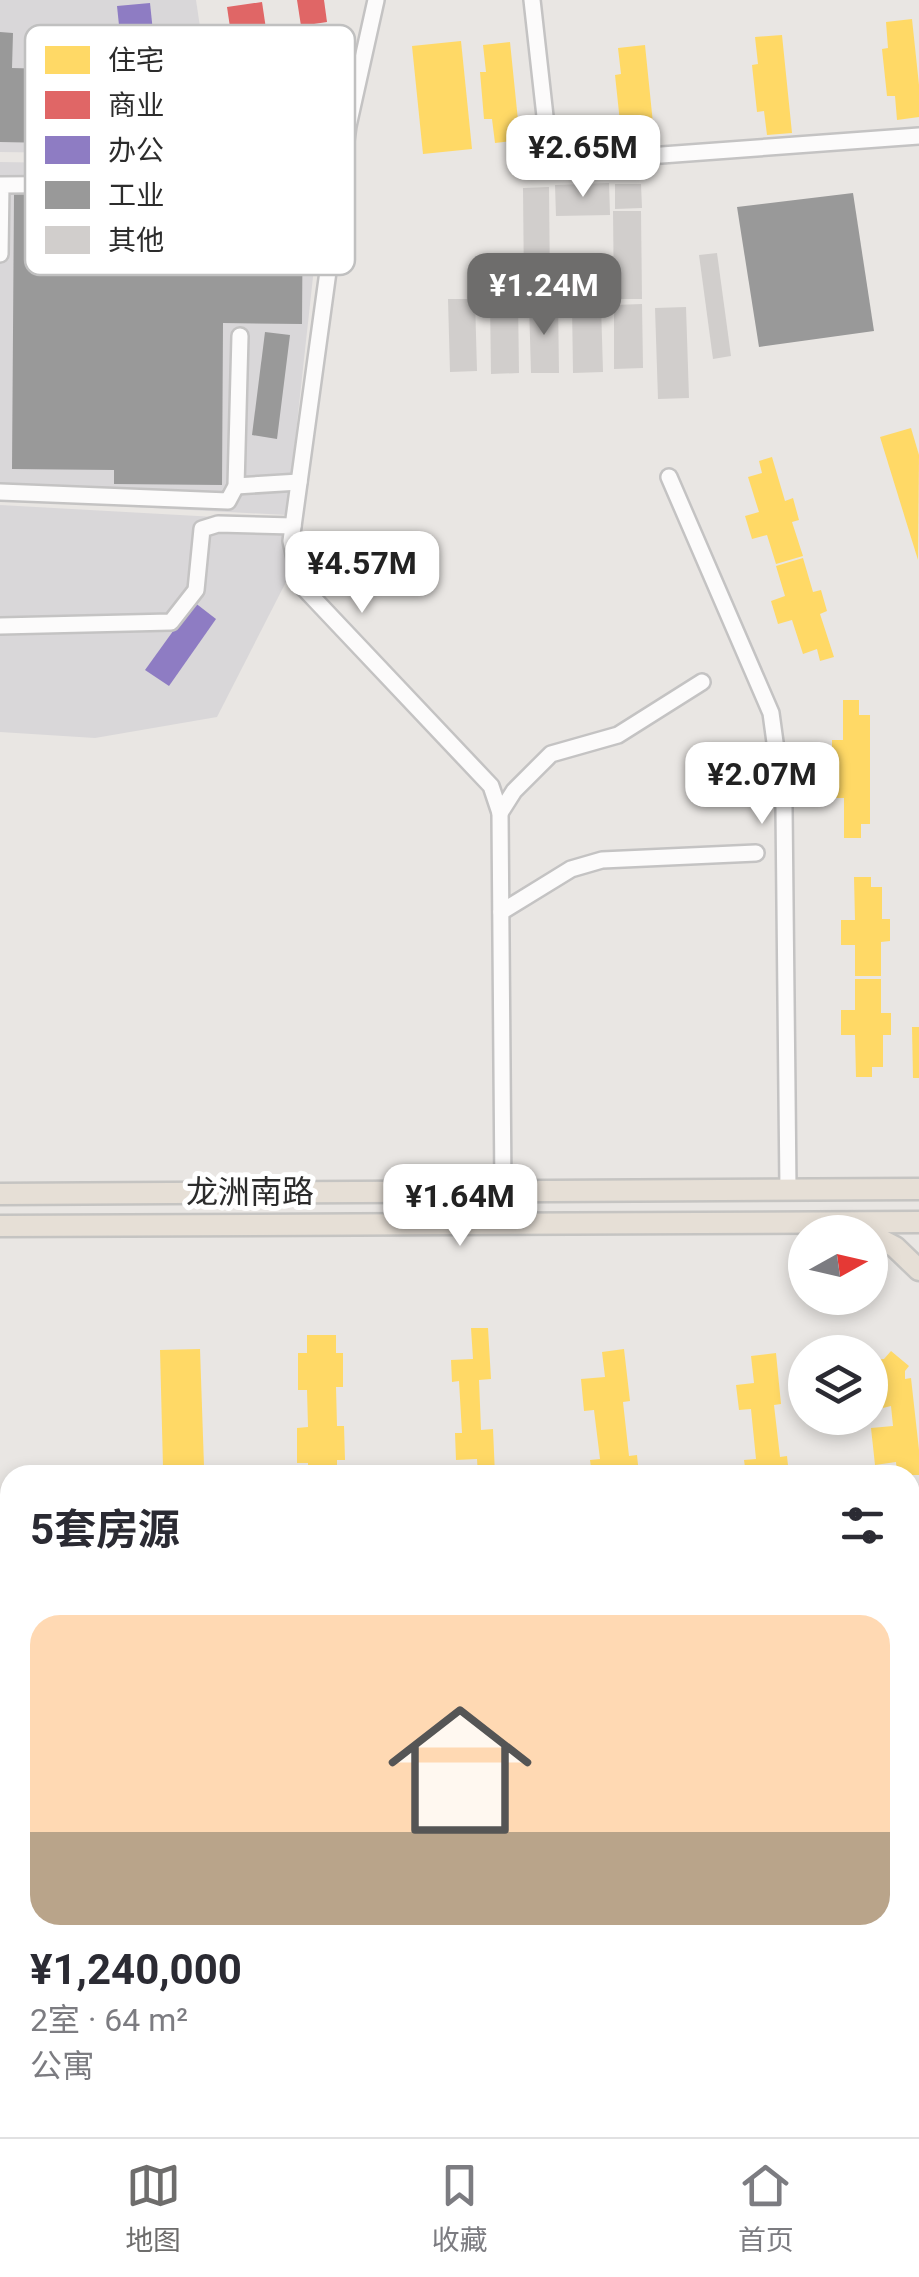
<!DOCTYPE html>
<html lang="zh">
<meta charset="utf-8">
<style>
body{margin:0;font-family:Roboto,"Noto Sans SC",sans-serif;background:#f2f2f3;color:#2b2b33;height:100vh;display:flex;flex-direction:column;font-size:38px;white-space:nowrap}
*{box-sizing:border-box;margin:0}
p{font-size:32px;color:#7c7c81}
.icon{flex:none;width:55px;height:55px;fill:none;stroke:currentColor;stroke-width:2;stroke-linecap:round;stroke-linejoin:round}
.map{position:relative;flex:1;overflow:hidden}
.sheet{position:absolute;left:0px;top:1465px;width:920px;height:672px;display:flex;flex-direction:column;background:#fff;border-radius:30px 30px 0 0;box-shadow:0 5px 15px #0003}
.sheet>*{flex:none}
.needle{width:65px;rotate:82deg}
.buttons{position:absolute;left:788px;top:1215px;display:grid;gap:20px}
.buttons a{display:grid;place-items:center;width:100px;height:100px;border-radius:50%;background:#fff;box-shadow:0 5px 15px #0003;font-size:50px}
.price{position:absolute;translate:-50% -85px;padding:0 22px;border-radius:20px;background:#fff;color:#222;font-size:32px;line-height:65px;filter:drop-shadow(0 2px 5px #0008)}
.price::after{content:'';position:absolute;left:50%;top:60px;width:30px;height:22px;margin-left:-15px;background:inherit;clip-path:polygon(0 0,100% 0,50% 100%)}
.price.current{background:#6e6d6c;color:#fff}
ul{padding:0;list-style:none}
li{display:grid;align-content:center;gap:20px;height:530px;padding:0 30px}
li+li{border-top:2px solid #e1e1e2}
li span{display:grid;place-items:center;height:310px;border-radius:30px;color:#555}
li>.icon{margin-inline-start:auto}
span .icon{width:180px;height:180px;fill:#fffc;stroke-width:1}
li b{font-size:42px}
h2{display:flex;justify-content:space-between;align-items:center;height:120px;padding:0 30px;font-size:42px}
.dock{display:flex;justify-content:space-around;align-items:center;height:140px;border-top:2px solid #e1e1e2;background:#fff;font-size:28px;color:#7c7c81}
.dock a{display:grid;justify-items:center;gap:5px}
.dock .current{color:#6e6d6c}
.map>svg:first-child{display:block}
.industrial{fill:#d9d7d9}
.forest{fill:url(#forest-firs)}
.water{fill:#9ddce4}
.homes{fill:#ffd966}
.shops{fill:#e06666}
.offices{fill:#8e7cc3}
.industry{fill:#999}
.building{fill:#d1cecc}
.lines{fill:none;stroke-linecap:round;stroke-linejoin:round}
.minor-casing{stroke:#c4c3c3;stroke-width:20}
.major-casing{stroke:#c5c4c2;stroke-width:25}
.minor{stroke:#fcfbfb;stroke-width:15}
.major{stroke:#e6dfd6;stroke-width:20}
.labels{text-anchor:middle;dominant-baseline:central;stroke-width:10;stroke-linejoin:round;paint-order:stroke}
.street-label{font-size:32px;fill:#2c2c2c;stroke:#fff}
.key{fill:#fff;stroke:#c0c0c0;stroke-width:2.5}
.key-label{font-size:28px;fill:#2c2c2c}
</style>
<div class="map">
<svg width="919" height="2137" viewBox="0 0 919 2137">
<defs>
<pattern id="forest-firs" width="22" height="20" patternUnits="userSpaceOnUse" patternTransform="scale(2.5)"><rect width="22" height="20" fill="#d1e1bf"/><path d="M5 1l3.5 6h-7zM16 11l3.5 6h-7z" fill="#b4c1a4"/></pattern>
</defs>
<rect width="100%" height="100%" fill="#e9e6e3"/>
<g class="industrial">
<polygon points="0,0 196,0 219,155 0,152"/>
<polygon points="0,162 325,167 287,515 0,500"/>
<polygon points="0,505 287,521 286,582 217,717 95,738 0,732"/>
</g>
<g class="forest">
<polygon points="0,1768 10,1768 10,2126 0,2131"/>
<polygon points="130,2128 337,2128 334,2137 116,2137"/>
<polygon points="720,2128 831,2128 840,2137 718,2137"/>
</g>
<polygon class="water" points="21,2128 121,2128 108,2137 1,2137 10,2136"/>
<g class="homes">
<polygon points="912,19 919,85 919,117 897,120 895,96 887,96 882,49 888,48 886,22"/>
<polygon points="782,35 792,133 767,135 764,111 757,112 752,65 758,64 755,37"/>
<polygon points="461,41 472,149 423,154 412,46"/>
<polygon points="510,42 520,140 495,143 492,119 484,119 480,72 486,72 483,45"/>
<polygon points="645,45 655,143 630,145 627,121 620,122 615,75 621,74 618,48"/>
<polygon points="911,428 919,455 918,560 880,437"/>
<polygon points="772,457 785,501 793,498 799,520 792,522 803,556 776,564 767,535 752,539 745,516 759,512 748,477 762,473 759,461"/>
<polygon points="803,558 813,592 821,590 827,611 820,614 834,657 820,661 817,649 803,654 792,620 778,624 771,601 785,596 776,566"/>
<polygon points="843,700 859,700 859,715 870,715 870,824 861,824 861,838 844,838 844,798 832,798 832,740 843,740"/>
<polygon points="854,877 871,877 871,887 882,887 882,919 890,919 890,941 881,942 881,976 855,976 855,945 841,945 841,920 855,920"/>
<polygon points="855,979 881,979 881,1013 891,1013 891,1035 883,1035 883,1067 872,1067 872,1077 856,1077 855,1035 841,1035 841,1010 855,1010"/>
<polygon points="912,1027 919,1027 919,1078 913,1078"/>
<polygon points="471,1328 488,1328 491,1379 479,1380 481,1430 493,1429 495,1475 478,1475 477,1459 456,1460 455,1433 462,1433 459,1381 452,1382 451,1360 473,1359"/>
<polygon points="307,1335 336,1335 336,1353 343,1353 343,1387 336,1387 337,1426 344,1426 345,1460 337,1460 337,1475 308,1475 308,1463 297,1463 297,1428 308,1427 307,1390 298,1390 298,1353 307,1353"/>
<polygon points="200,1349 204,1466 163,1467 160,1350"/>
<polygon points="624,1349 630,1401 623,1402 629,1456 637,1455 639,1475 592,1475 590,1460 600,1459 594,1410 584,1411 581,1379 605,1377 602,1352"/>
<polygon points="891,1351 909,1366 905,1371 905,1379 911,1378 919,1450 919,1475 897,1475 896,1462 875,1465 871,1428 893,1426 891,1406 883,1408 882,1391 870,1382 870,1360 884,1359"/>
<polygon points="776,1353 781,1404 774,1405 780,1457 787,1456 789,1475 746,1475 744,1460 756,1459 751,1409 739,1410 736,1385 754,1383 751,1356"/>
<polygon points="919,1526 919,1611 910,1612 910,1527"/>
<polygon points="919,1678 919,1763 915,1764 913,1736 910,1736 910,1679"/>
<polygon points="919,1810 919,1850 917,1851 915,1840 910,1841 910,1811"/>
</g>
<g class="shops">
<polygon points="297,0 324,0 327,22 301,26"/>
<polygon points="262,2 273,76 238,81 227,7"/>
</g>
<g class="offices">
<polygon points="150,3 155,51 122,54 117,6"/>
<polygon points="194,602 216,619 169,686 145,670"/>
</g>
<g class="industry">
<polygon points="0,32 13,33 12,68 201,73 199,146 0,142"/>
<polygon points="260,179 303,180 302,324 223,323 222,485 114,484 114,470 12,469 14,194 260,196"/>
<polygon points="853,193 874,331 759,347 737,207"/>
<polygon points="265,332 290,335 277,439 252,435"/>
</g>
<g class="building">
<polygon points="609,183 610,215 556,216 555,185"/>
<polygon points="615,184 641,184 642,208 615,209"/>
<polygon points="549,187 550,289 524,289 523,188"/>
<polygon points="613,211 641,211 642,299 614,299"/>
<polygon points="717,253 731,356 713,359 699,255"/>
<polygon points="448,299 475,299 477,371 450,372"/>
<polygon points="518,299 519,373 491,374 490,300"/>
<polygon points="558,302 559,373 531,373 529,303"/>
<polygon points="642,304 643,368 614,369 614,305"/>
<polygon points="572,305 601,305 603,372 573,373"/>
<polygon points="686,307 689,398 658,399 655,308"/>
</g>
<g class="lines">
<defs>
<g id="minor">
<polyline points="376,0 348,126 291,541 301,585 491,786 500,813 503,1191"/>
<polyline points="532,0 548,143 560,158 580,161 919,136"/>
<polyline points="0,254 1,185 249,183"/>
<polyline points="669,477 771,713 784,808 788,1189"/>
<polyline points="236,486 299,482"/>
<polyline points="0,492 228,501 236,486 240,336"/>
<polyline points="0,626 171,622 196,590 202,529 218,524 293,526"/>
<polyline points="500,813 514,791 551,754 618,735 702,682"/>
<polyline points="501,912 571,869 602,860 756,853"/>
</g>
<g id="major">
<polyline points="0,1194 919,1189"/>
<polyline points="0,1226 919,1222"/>
<polyline points="870,1234 895,1247 919,1270"/>
</g>
</defs>
<use href="#minor" class="minor-casing"/>
<use href="#major" class="major-casing"/>
<use href="#minor" class="minor"/>
<use href="#major" class="major"/>
</g>
<g class="labels">
<g class="street-label">
<text x="250" y="1192">龙洲南路</text>
</g>
</g>
<rect x="25" y="25" width="330" height="250" rx="15" class="key"/>
<rect x="45" y="46" width="45" height="28" fill="#ffd966"/>
<rect x="45" y="91" width="45" height="28" fill="#e06666"/>
<rect x="45" y="136" width="45" height="28" fill="#8e7cc3"/>
<rect x="45" y="181" width="45" height="28" fill="#999"/>
<rect x="45" y="226" width="45" height="28" fill="#d1cecc"/>
<g class="key-label">
<text x="108" y="70">住宅</text>
<text x="108" y="115">商业</text>
<text x="108" y="160">办公</text>
<text x="108" y="205">工业</text>
<text x="108" y="250">其他</text>
</g>
</svg>
<div class="buttons">
<a><svg class="needle" viewBox="-14 -14 28 28"><path d="M0-13l5 13h-10z" fill="#e53935"/><path d="M0 13l5-13h-10z" fill="#7c7c81"/></svg></a>
<a><svg class="icon" aria-label="layers" viewBox="0 0 24 24"><path d="M12 4l9 5-9 5-9-5zM3 14l9 5 9-5"/></svg></a>
</div>
<b class="price" style="left:583px;top:200px">¥2.65M</b>
<b class="price current" style="left:544px;top:338px">¥1.24M</b>
<b class="price" style="left:362px;top:616px">¥4.57M</b>
<b class="price" style="left:762px;top:827px">¥2.07M</b>
<b class="price" style="left:460px;top:1249px">¥1.64M</b>
<section class="sheet">
<h2>5套房源<svg class="icon" aria-label="filters" viewBox="0 0 24 24"><path d="M4 7h16M4 17h16"/><circle cx="9" cy="7" r="2"/><circle cx="15" cy="17" r="2"/></svg></h2>
<ul>
<li><span style="background:linear-gradient(#ffd9b3 70%,#b9a48a 0)"><svg class="icon" aria-label="home" viewBox="0 0 24 24"><path d="M3 11l9-7 9 7M6 9v11h12V9"/></svg></span><div><b>¥1,240,000</b><p>2室 · 64 m²</p><p>公寓</p></div></li>
</ul>
</section>
</div>
<nav class="dock">
<a class="current"><svg class="icon" aria-label="map" viewBox="0 0 24 24"><path d="M3 6l6-2 6 2 6-2v14l-6 2-6-2-6 2zM9 4v14M15 6v14"/></svg>地图</a>
<a><svg class="icon" aria-label="saved" viewBox="0 0 24 24"><path d="M7 4h10v16l-5-4-5 4z"/></svg>收藏</a>
<a><svg class="icon" aria-label="home" viewBox="0 0 24 24"><path d="M3 11l9-7 9 7M6 9v11h12V9"/></svg>首页</a>
</nav>
